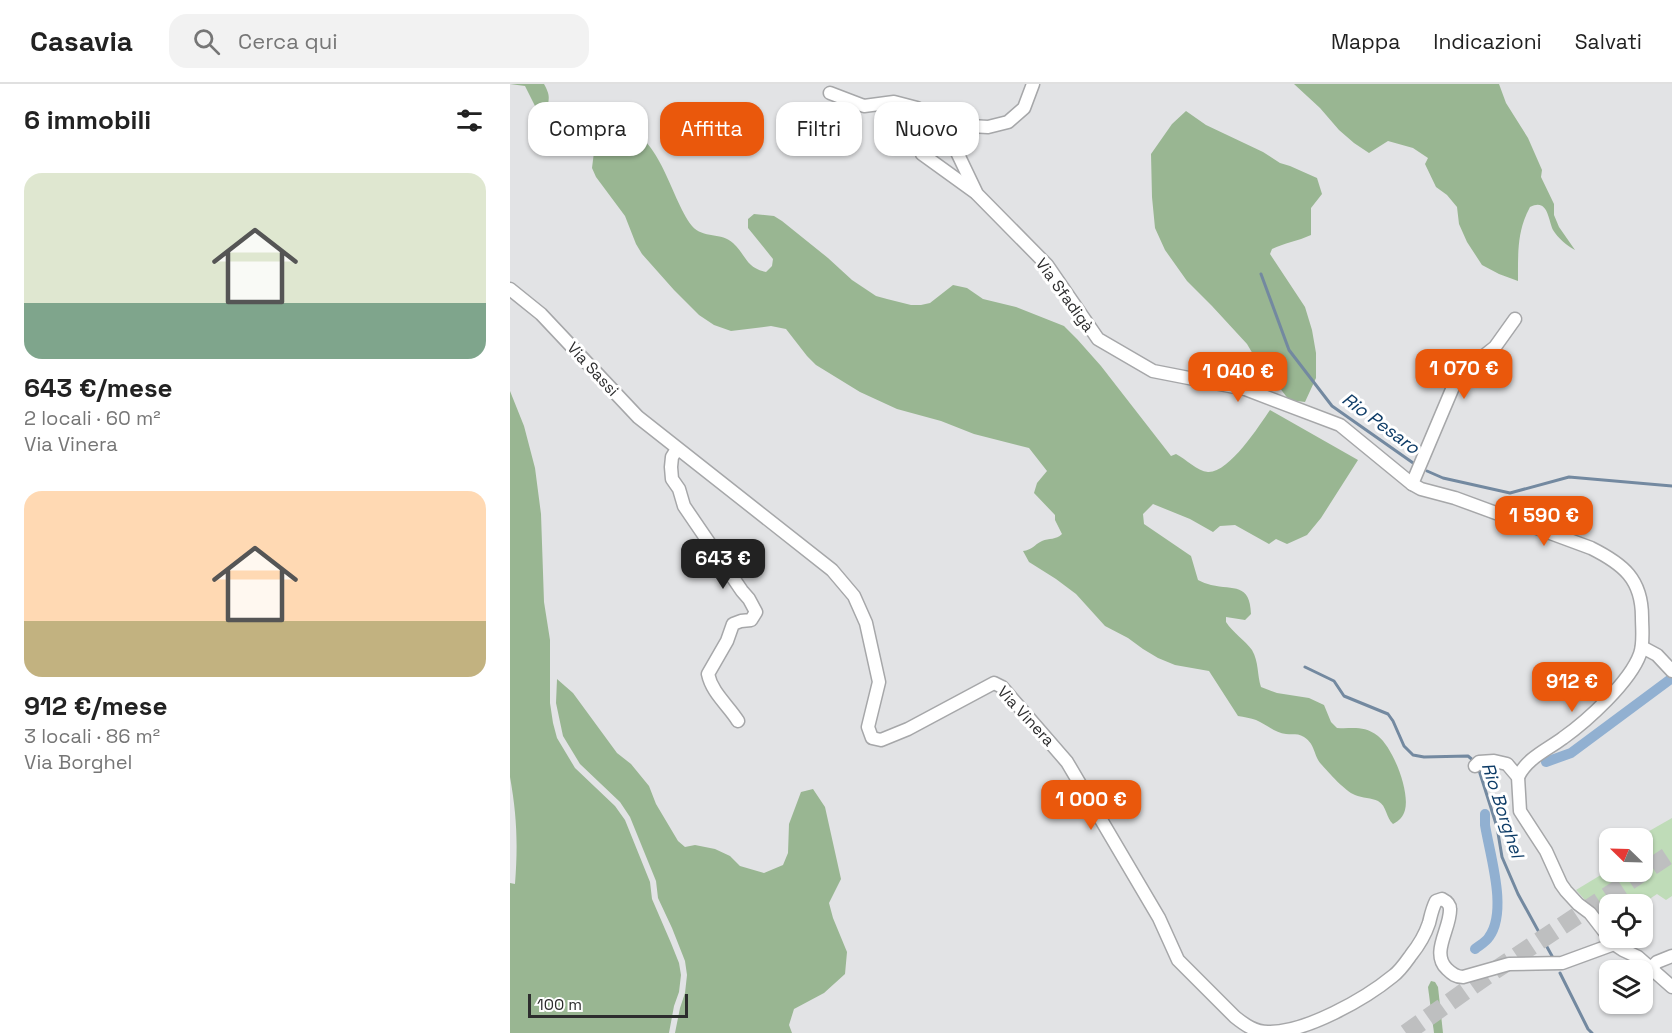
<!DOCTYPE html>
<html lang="it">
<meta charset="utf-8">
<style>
body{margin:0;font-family:"Space Grotesk",sans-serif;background:#f2f2f2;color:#222;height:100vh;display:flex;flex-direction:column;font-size:22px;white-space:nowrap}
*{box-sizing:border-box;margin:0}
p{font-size:20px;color:#767676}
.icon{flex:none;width:33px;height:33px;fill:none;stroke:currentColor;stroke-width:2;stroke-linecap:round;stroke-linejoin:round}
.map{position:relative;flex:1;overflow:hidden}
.sheet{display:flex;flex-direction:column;background:#fff;width:510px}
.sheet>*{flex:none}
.guide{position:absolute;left:18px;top:18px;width:570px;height:54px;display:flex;gap:12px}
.needle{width:39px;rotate:293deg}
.controls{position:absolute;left:1089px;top:744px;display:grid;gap:12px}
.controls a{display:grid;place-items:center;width:54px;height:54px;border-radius:12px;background:#fff;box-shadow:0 2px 4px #0004;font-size:30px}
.scale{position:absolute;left:18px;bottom:15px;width:160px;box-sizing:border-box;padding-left:6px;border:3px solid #2d2d2e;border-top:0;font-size:16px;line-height:21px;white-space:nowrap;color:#2d2d2e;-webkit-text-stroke:4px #fff;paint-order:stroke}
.price{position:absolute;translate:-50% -51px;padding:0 14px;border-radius:12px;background:#ea580c;color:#fff;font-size:20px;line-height:39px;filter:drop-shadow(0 2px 3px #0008)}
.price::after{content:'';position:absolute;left:50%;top:36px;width:18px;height:14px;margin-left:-9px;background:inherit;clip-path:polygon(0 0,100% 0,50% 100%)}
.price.on{background:#222;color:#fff}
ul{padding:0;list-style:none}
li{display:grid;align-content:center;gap:12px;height:318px;padding:0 24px}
li span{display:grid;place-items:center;height:186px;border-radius:18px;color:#555}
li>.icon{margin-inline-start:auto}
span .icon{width:108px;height:108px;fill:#fffc;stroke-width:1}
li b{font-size:26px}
h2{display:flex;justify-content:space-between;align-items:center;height:72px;padding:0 24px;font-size:26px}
.chip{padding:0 21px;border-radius:18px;background:#fff;box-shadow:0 2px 4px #0004;font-size:21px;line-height:54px}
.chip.on{background:#ea580c;color:#fff}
header{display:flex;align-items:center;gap:36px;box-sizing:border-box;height:84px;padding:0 30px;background:#fff;border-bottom:2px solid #e0e0e0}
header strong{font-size:28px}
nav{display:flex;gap:33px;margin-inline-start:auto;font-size:21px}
.search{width:420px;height:54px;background:#f2f2f2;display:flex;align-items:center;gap:15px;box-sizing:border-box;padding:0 21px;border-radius:18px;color:#767676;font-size:22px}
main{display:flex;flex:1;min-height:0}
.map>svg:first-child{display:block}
.green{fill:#bfdcb8}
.forest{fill:#99b692}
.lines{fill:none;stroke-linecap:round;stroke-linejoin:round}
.stream{stroke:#7389a0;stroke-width:3}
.canal{stroke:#91b0d1;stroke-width:10}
.primary-tunnel{stroke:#bebfc0;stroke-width:18;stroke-dasharray:18 9;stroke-linecap:butt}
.minor-casing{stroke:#a6a7a9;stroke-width:15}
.minor{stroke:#fff;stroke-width:12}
.labels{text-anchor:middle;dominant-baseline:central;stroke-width:6;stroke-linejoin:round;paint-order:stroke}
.street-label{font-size:16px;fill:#2d2d2e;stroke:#fff}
.water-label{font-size:18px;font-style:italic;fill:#0e3c67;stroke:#fff}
</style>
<header>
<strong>Casavia</strong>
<div class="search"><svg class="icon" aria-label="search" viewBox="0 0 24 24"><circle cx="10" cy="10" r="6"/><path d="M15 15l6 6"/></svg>Cerca qui</div>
<nav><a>Mappa</a><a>Indicazioni</a><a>Salvati</a></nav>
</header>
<main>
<section class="sheet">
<h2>6 immobili<svg class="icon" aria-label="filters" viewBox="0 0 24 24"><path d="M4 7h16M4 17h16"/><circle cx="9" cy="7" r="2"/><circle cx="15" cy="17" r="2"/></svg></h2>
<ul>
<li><span style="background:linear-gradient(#dfe7d0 70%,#7fa58c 0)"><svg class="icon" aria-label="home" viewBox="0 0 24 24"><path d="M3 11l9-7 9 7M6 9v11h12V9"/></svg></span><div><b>643 €/mese</b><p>2 locali · 60 m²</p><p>Via Vinera</p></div></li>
<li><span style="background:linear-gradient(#ffd9b3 70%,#c2b280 0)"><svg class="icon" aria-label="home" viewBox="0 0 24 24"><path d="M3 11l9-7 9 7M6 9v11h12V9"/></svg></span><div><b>912 €/mese</b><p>3 locali · 86 m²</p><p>Via Borghel</p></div></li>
</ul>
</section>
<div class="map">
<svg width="1162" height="949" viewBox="0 0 1162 949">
<rect width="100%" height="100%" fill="#e2e3e5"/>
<polygon class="green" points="1162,734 1162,812 1156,816 1147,810 1132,820 1100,820 1099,844 1097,846 1088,830 1066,806 1099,786 1132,788 1133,767 1134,766 1133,763 1132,754 1127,754"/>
<g class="forest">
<path d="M0 0H34C43 16 36 15 39 29 40 37 47 44 52 50L49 57 36 44 15 2Z"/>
<path d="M784 0H989L996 19 1018 54 1032 86 1031 93 1044 120V131L1049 143 1065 166C1057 162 1048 154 1043 146 1038 135 1038 114 1020 123 1007 147 1008 169 1008 197L989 190 972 181 957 158 949 140 947 123 937 111 926 103 915 80 918 74 903 64 878 57 859 69 844 59 829 46 810 24Z"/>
<path d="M676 27 696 41 753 68 770 79 780 82 807 94 812 110 801 124V151C788 157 774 159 762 165L760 170 795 223 802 246 806 269V294L795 318 779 316 769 303 753 287 737 260 702 222 677 197 655 166 645 144 642 113 641 70 662 40Z"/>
<path d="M105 41C151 47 159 112 182 142 193 155 212 148 223 159 236 171 236 184 256 188L262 182 263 175 238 144V135L244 130 264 132 272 137 318 174 342 196 366 212 377 215 401 221H411L420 219 443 201 457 204 473 215 506 223 554 242 567 255 591 282 661 372 666 370C676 375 687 387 698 388 719 389 749 342 760 326L848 376 811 434 797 451 777 460 766 455 759 460 725 441 710 442 703 448 680 435 643 420 633 430 634 440 681 472 688 496C692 498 697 500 701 501 724 506 740 499 741 530L735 536 716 533V538C723 549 735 556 742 566 749 578 747 591 751 603L767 609 799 614 814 621 821 638 827 644C844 645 853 641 868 652 883 664 900 707 895 726 893 733 889 737 883 740 876 734 877 722 868 717 862 714 852 714 845 711 835 707 819 689 811 680 803 671 806 661 794 653 788 649 782 651 776 650 765 649 756 640 746 636 741 634 734 633 728 632L699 587 665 581 648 574 633 565 618 554 595 542 566 510 546 495 519 478 513 467C522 466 524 461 532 457 539 454 546 456 552 450L545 436V431L524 409 527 399 537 387 519 364 464 350 431 337 387 325 350 308 306 281 297 272 276 245 261 242 221 247 204 241 189 231 164 206 132 170 126 160 115 132 86 93 82 84 84 68 86 61 97 46Z"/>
<path d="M0 307 14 342 25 384 31 430 34 518 40 556V619L43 639 47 654 65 684 105 722 115 736 140 798 142 815 161 859 169 879 171 891 169 908 164 922 159 949H0V799L5 800C8 761 7 732 0 693Z"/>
<polygon points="47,595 63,609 107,669 121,680 139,702 146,720 168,757 175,763 185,761 205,765 220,772 230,782 254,789 273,781 278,769 279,740 291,708 303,705 315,723 331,795 319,819 323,834 337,868 335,890 314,909 284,925 279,941 282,949 165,949 170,924 175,909 177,891 175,877 162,844 148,814 146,797 120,733 110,718 70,680 53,652 46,619"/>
<polygon points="921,897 925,898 928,903 933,949 924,949 918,903"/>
</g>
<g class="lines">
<g class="stream">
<polyline points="751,190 779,266 822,322 906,381"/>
<polyline points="917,387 933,394 1000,409 1059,393 1162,402"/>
<polyline points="795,583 824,597 834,612 878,630 883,637 894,662 903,671 914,673 958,672 965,678"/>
<polyline points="968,683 987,743 992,773 1008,810 1042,872"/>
<polyline points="1050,889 1078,945 1082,949"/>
</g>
<g class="canal">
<polyline points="1036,678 1061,669 1162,594"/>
<path d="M965 865C970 861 976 858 979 853 998 827 980 772 975 741V730"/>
</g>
<polyline class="primary-tunnel" points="896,949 978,891 1162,769"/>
<defs>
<g id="minor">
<path d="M523 0 514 24 498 38 478 43 460 42 448 50 445 64 467 110 537 181 588 255 643 287 735 305 830 341 902 400 911 405 945 414 1081 464C1113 480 1132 495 1132 533 1132 545 1134 559 1130 570 1120 598 1077 637 1053 654 1037 666 1017 674 1008 693"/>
<polyline points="320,9 354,22 384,18 407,24 426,37 445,64"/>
<polyline points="412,70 466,109"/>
<path d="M0 205 31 230 128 333 322 486 344 512 356 539 369 598 358 643 362 654 371 656 398 645 484 599 492 603 557 678 649 834 668 876 725 933C735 941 745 948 758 948 795 949 855 915 883 892 890 887 896 878 901 871 909 861 915 851 919 839 921 831 922 825 926 817L932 815C936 817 940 820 940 825 941 844 920 869 937 885 942 890 946 893 953 893L999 880 1052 879 1104 860"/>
<path d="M167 365 162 373 161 383 162 395 169 405 174 422 232 507 239 515 246 528 241 536 231 537 223 540 217 557 198 590C202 609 218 621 228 637"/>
<polyline points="902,400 946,296 951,290 985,263 1005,235"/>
<polyline points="1132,563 1147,571 1162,587"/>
<polyline points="965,682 969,678 984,677 997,680 1008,693 1010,727 1036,767 1051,800 1056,807 1068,820 1080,829 1104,860 1113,866 1128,873 1162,903"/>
<polyline points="1141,884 1147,878 1162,872"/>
</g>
</defs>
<use href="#minor" class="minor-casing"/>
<use href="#minor" class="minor"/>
</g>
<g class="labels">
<g class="street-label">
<text transform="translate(555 211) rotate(54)">Via Sfadigà</text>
<text transform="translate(83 285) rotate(47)">Via Sassi</text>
<text transform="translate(516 632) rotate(47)">Via Vinera</text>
</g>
<g class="water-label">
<text transform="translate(871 339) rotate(36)">Rio Pesaro</text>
<text transform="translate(993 726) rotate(72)">Rio Borghel</text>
</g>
</g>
</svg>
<div class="controls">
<a><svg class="needle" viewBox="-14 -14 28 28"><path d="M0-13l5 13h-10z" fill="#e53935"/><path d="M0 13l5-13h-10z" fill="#767676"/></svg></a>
<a><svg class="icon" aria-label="locate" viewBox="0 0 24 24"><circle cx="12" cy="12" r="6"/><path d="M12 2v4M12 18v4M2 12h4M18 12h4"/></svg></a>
<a><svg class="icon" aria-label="layers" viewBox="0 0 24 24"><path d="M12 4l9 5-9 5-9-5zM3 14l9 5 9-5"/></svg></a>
</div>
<div class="scale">100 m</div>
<b class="price" style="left:954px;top:316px">1 070 €</b>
<b class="price" style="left:728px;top:319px">1 040 €</b>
<b class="price" style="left:1034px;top:463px">1 590 €</b>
<b class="price on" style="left:213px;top:506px">643 €</b>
<b class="price" style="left:1062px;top:629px">912 €</b>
<b class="price" style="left:581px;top:747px">1 000 €</b>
<div class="guide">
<a class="chip">Compra</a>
<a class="chip on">Affitta</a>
<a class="chip">Filtri</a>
<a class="chip">Nuovo</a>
</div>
</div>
</main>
